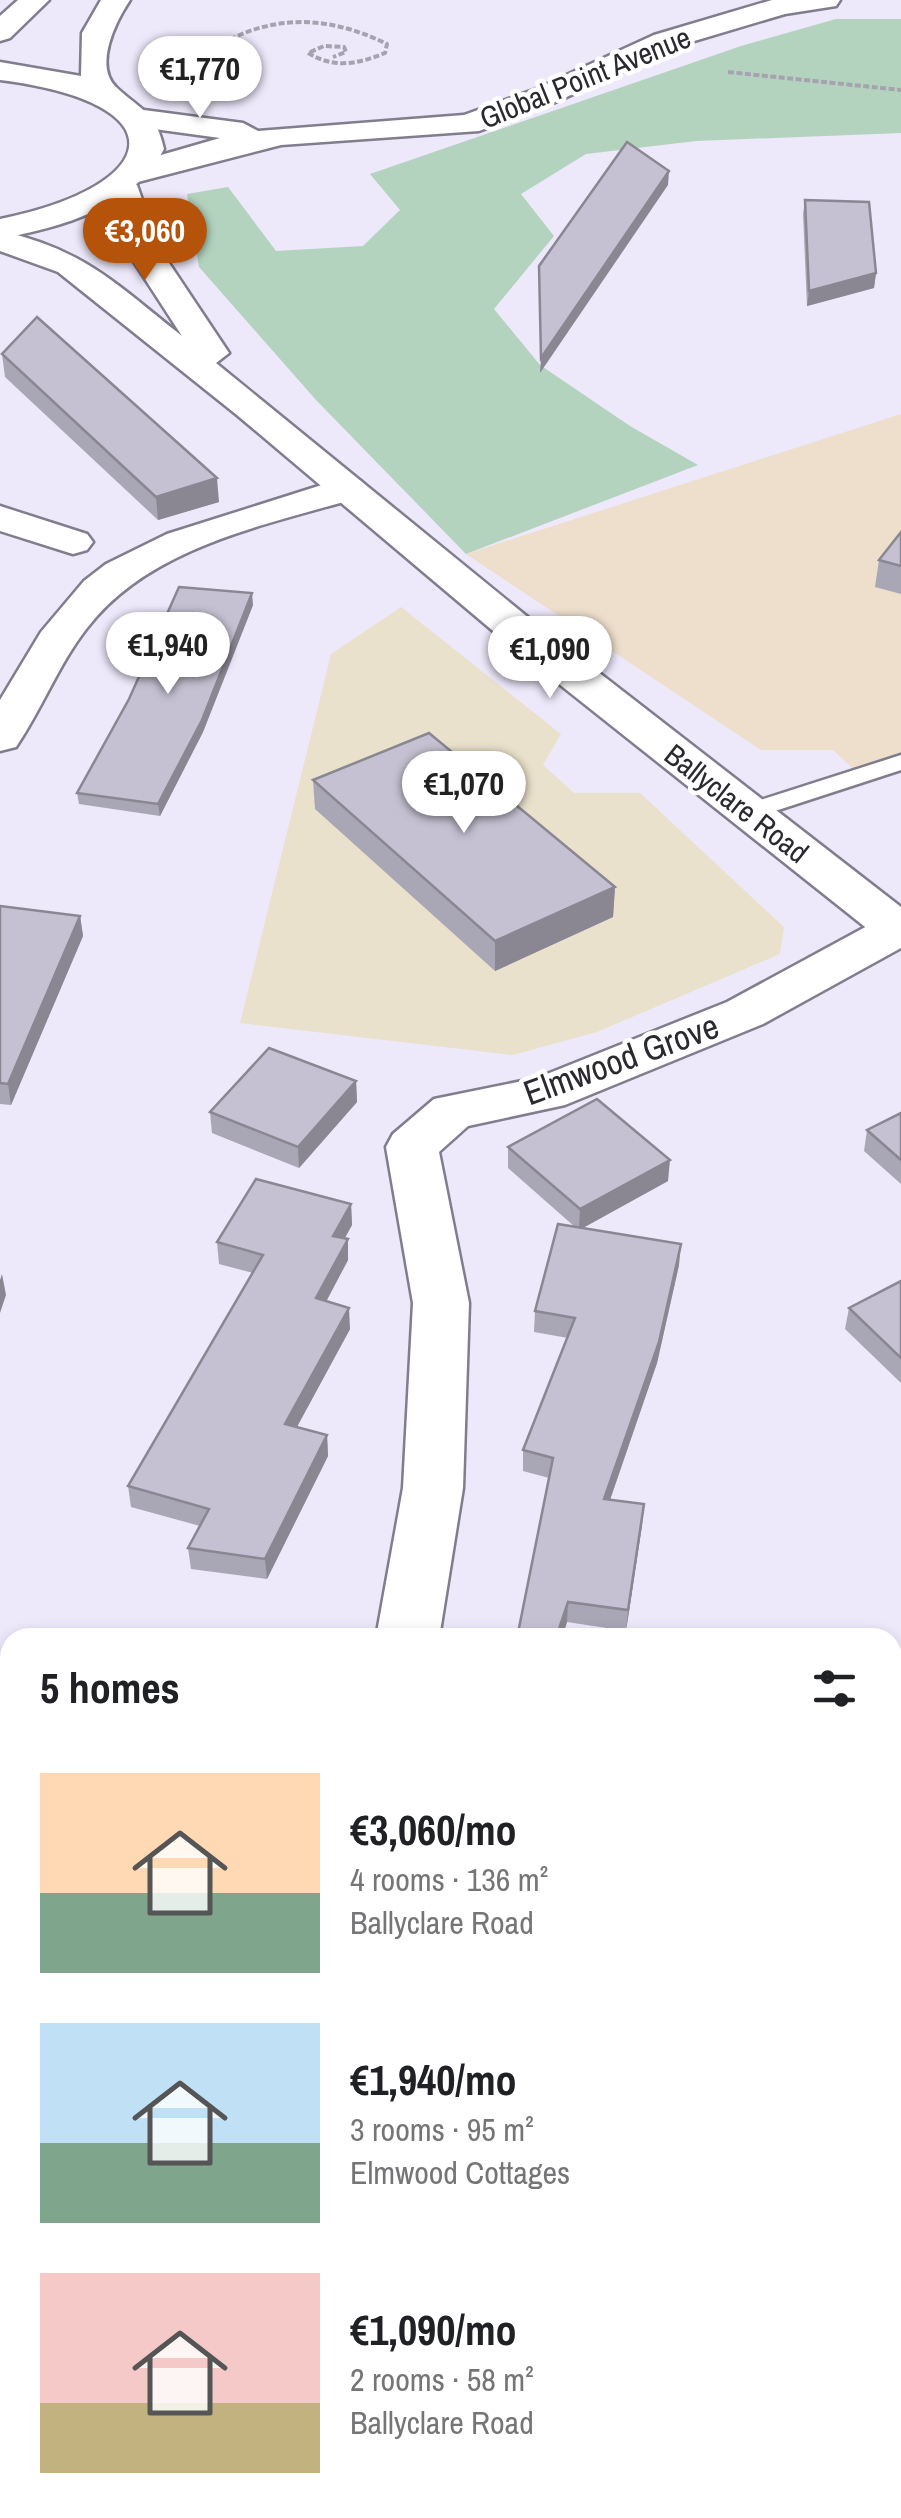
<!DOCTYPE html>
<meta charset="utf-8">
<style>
body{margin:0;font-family:"Archivo Narrow",sans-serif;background:#f2f2f2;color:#202124;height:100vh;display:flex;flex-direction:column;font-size:38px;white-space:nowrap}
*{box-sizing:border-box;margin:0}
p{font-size:32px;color:#757577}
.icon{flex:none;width:55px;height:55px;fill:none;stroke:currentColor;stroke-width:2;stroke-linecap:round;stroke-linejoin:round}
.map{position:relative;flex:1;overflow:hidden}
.drawer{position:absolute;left:0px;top:1628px;width:902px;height:892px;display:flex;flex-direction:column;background:#fff;border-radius:30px 30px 0 0;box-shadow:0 5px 15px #0003}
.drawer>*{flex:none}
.price{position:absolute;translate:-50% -85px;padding:0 22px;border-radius:35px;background:#fff;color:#222;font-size:32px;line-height:65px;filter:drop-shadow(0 2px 5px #0008)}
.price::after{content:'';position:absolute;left:50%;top:60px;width:30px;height:22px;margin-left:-15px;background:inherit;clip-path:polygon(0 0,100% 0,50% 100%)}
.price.selected{background:#b45309;color:#fff}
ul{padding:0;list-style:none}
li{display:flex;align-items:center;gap:30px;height:250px;padding:0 40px}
li span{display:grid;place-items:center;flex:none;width:280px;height:200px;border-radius:0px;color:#555}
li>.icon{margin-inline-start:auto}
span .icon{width:120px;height:120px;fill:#fffc;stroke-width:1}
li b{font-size:42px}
h2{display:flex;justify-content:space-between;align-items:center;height:120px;padding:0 40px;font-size:42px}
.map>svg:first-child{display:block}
.commercial{fill:#eae1cc}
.education{fill:#eddfcc}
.green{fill:#b3d3bf}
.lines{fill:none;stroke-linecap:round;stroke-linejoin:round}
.lane-casing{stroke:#817d8d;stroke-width:5}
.street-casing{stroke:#817d8d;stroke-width:5}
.secondary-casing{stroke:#817d8d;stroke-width:5}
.highway-casing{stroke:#817d8d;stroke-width:5}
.path{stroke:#a6a2b0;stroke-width:4;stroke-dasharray:6 2.5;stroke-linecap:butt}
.lane{fill:#fff;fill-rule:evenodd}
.street{fill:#fff;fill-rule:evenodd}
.secondary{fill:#fff;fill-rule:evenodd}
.highway{fill:#fff;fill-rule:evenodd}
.wall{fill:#a9a6b5}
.shaded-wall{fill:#8a8793}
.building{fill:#c5c1d2;stroke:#8a8793;stroke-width:2.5}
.labels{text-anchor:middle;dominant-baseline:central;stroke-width:9;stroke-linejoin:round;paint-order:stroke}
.far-street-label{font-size:30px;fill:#2b2930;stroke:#fff}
.street-label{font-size:35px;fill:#2b2930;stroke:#fff}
</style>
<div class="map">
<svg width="901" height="2518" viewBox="0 0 901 2518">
<rect width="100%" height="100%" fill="#ede8fa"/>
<polygon class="commercial" points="401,607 561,734 543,765 574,793 640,793 784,927 780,954 597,1032 513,1055 240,1023 331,654"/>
<polygon class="education" points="901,414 901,762 862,777 833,750 761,750 466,554"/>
<polygon class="green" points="836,19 901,19 901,133 696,141 586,154 521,194 554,236 494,309 540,365 630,426 698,465 466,554 316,400 199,267 187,194 228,187 276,251 363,246 400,210 370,174 741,46"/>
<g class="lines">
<defs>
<polygon id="lane" points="901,755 901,770 757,817 748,819 736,812 739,807"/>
<g id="street">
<polygon points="772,0 840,0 836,6 785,14 674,47 558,101 479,131 281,145 134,183 118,173 123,166 220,138 125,125 120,118 125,111 136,109 243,123 258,131 464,115 536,89 654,35"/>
<path d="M347 477 361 481 366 489 361 497C266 525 150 546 87 628 58 665 42 709 16 747L0 751V700L41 632 84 581 106 564 167 534Z"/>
<polygon points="0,506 87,534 93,542 87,550 73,554 0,531"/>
<polygon points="901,914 901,948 763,1024 565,1105 468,1126 439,1152 469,1303 463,1488 439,1638 376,1638 403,1488 413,1303 386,1147 393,1134 434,1099 537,1078 727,1002 882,918"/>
</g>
<path id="secondary" d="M121 175 137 185 159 248 229 353 216 363 535 623 901 907V946L884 942 505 641 237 415 58 272 0 251V231C84 249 117 285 182 336L125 248 105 185Z"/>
<g id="highway">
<polygon points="18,0 49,0 10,38 0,41 0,16"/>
<path d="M101 0H130C116 21 93 66 117 88 142 111 156 112 164 149 132 209 63 226 0 239V219C163 186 182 103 0 80V62L81 76 82 33Z"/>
</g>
</defs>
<use href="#lane" class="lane-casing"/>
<use href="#street" class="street-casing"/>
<use href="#secondary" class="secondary-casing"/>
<use href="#highway" class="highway-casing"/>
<g class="path">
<polyline points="728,72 901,90"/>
<path d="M197 82 201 57C261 14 322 12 387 44L385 53C358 64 334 69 308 53L324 46 344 47 346 52 333 57"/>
</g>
<use href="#lane" class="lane"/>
<use href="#street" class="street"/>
<use href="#secondary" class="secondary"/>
<use href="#highway" class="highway"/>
</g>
<g class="wall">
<polygon points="805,200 876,273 874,288 807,306 803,214"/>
<polygon points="2,354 219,502 158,520 5,377"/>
<polygon points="901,532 901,594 875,587 879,560"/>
<polygon points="253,605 203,732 160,816 79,804 77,793"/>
<polygon points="313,780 615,887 613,917 495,971 315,809"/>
<polygon points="0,906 80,916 83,936 11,1105 0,1104"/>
<polygon points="356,1081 357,1102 299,1168 212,1133 210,1112"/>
<polygon points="901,1113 901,1184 864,1151 867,1130"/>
<polygon points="508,1147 668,1181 583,1228 679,1265 657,1363 610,1500 642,1525 626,1631 567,1622 562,1638 517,1638 549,1478 523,1471 523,1450 568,1338 534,1332 535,1311 575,1227 508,1168"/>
<polygon points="351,1204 352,1225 345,1238 348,1239 348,1260 326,1301 350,1329 297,1427 327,1435 328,1456 267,1579 191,1569 188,1548 200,1526 131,1507 128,1486 253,1273 219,1264 217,1242"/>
<polygon points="901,1281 901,1383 845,1329 849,1308"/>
<polygon points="485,2510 645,2510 644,2514 640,2518 492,2518"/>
</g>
<g class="shaded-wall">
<polygon points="669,171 668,185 540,373 541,358"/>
<polygon points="876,273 874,288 807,306 809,291"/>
<polygon points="217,478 219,502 158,520 156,497"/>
<polygon points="252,593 253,605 203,732 160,816 158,804"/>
<polygon points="615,887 613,917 495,971 495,941"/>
<polygon points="80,916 83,936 11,1105 8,1084"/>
<polygon points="356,1081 357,1102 299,1168 298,1147"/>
<polygon points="670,1160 668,1181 579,1230 580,1209"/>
<polygon points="351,1204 352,1225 334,1257 333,1236"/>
<polygon points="348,1239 348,1260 317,1319 316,1298"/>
<polygon points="681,1244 679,1265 657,1363 603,1520 604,1499"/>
<polygon points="2,1274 6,1295 0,1313 0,1280"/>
<polygon points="349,1308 350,1329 287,1445 285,1424"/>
<polygon points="327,1435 328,1456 267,1579 265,1559"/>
<polygon points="644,1504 642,1525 626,1631 628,1610"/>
<polygon points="568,1602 567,1622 562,1638 556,1638"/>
<polygon points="10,2464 10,2485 0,2494 0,2473"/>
<polygon points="635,2510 645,2510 644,2514 640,2518 627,2518"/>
</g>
<g class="building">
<polygon points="627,142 669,171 541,358 539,266"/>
<polygon points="805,200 869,202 876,273 809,291"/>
<polygon points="37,317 217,478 156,497 2,354"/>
<polygon points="901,532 901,566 879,560"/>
<polygon points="179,587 252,593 202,720 158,804 77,793 129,699"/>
<polygon points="429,733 615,887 495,941 313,780"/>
<polygon points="0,906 80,916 8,1084 0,1083"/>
<polygon points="269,1048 356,1081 298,1147 210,1112"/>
<polygon points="597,1099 670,1160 580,1209 508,1147"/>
<polygon points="901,1113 901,1160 867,1130"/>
<polygon points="256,1179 351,1204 333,1236 348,1239 316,1298 349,1308 285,1424 327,1435 265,1559 188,1548 209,1509 128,1486 263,1255 217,1242"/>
<polygon points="558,1224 681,1244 659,1342 604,1499 644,1504 628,1610 568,1602 556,1638 517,1638 553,1458 523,1450 575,1318 535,1311"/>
<polygon points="901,1281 901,1358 849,1308"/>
<polygon points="10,2179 10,2464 0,2473 0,2399 7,2394 0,2385 0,2187"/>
<polygon points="499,2510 635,2510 627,2518 505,2518"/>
</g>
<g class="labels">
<g class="far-street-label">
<text transform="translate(585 77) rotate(-22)">Global Point Avenue</text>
<text transform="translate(737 803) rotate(38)">Ballyclare Road</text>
</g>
<g class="street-label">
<text transform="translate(621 1059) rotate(-20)">Elmwood Grove</text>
</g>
</g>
</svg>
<b class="price" style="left:200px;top:121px">€1,770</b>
<b class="price selected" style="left:145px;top:283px">€3,060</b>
<b class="price" style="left:168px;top:697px">€1,940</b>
<b class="price" style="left:550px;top:701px">€1,090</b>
<b class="price" style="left:464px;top:836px">€1,070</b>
<section class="drawer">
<h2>5 homes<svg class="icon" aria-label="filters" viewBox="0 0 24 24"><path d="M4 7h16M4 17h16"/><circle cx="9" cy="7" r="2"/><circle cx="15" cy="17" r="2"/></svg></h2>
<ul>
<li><span style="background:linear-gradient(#ffd9b3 60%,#7fa58c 0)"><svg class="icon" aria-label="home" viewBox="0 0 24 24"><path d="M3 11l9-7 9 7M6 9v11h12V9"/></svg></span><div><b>€3,060/mo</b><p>4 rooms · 136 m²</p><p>Ballyclare Road</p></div></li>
<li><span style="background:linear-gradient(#bfe0f5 60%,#7fa58c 0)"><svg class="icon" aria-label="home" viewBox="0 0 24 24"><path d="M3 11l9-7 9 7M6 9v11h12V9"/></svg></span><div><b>€1,940/mo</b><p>3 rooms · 95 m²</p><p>Elmwood Cottages</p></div></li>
<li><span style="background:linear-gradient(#f6c9c9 65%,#c2b280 0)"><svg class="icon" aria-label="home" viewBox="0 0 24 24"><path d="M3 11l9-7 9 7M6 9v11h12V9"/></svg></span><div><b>€1,090/mo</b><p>2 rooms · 58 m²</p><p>Ballyclare Road</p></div></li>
</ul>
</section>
</div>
